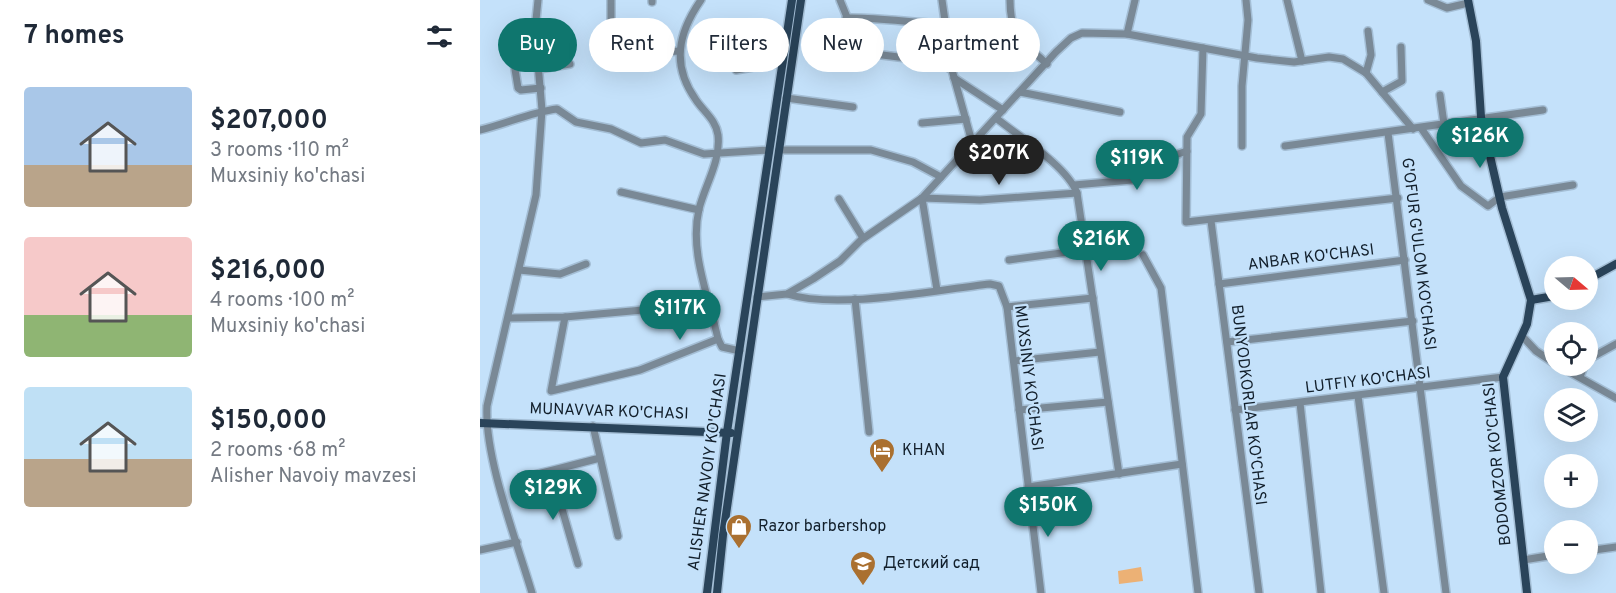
<!DOCTYPE html>
<meta charset="utf-8">
<style>
body{margin:0;font-family:Overpass,sans-serif;background:#f6f6f7;color:#1f2937;height:100vh;display:flex;flex-direction:column;font-size:22px;white-space:nowrap}
*{box-sizing:border-box;margin:0}
p{font-size:20px;color:#747a83}
.icon{flex:none;width:33px;height:33px;fill:none;stroke:currentColor;stroke-width:2;stroke-linecap:round;stroke-linejoin:round}
.map{position:relative;flex:1;overflow:hidden}
.panel{display:flex;flex-direction:column;background:#fff;width:480px}
.panel>*{flex:none}
.guide{position:absolute;left:18px;top:18px;width:570px;height:54px;display:flex;gap:12px}
.needle{width:39px;rotate:109deg}
.tools{position:absolute;left:1064px;top:256px;display:grid;gap:12px}
.tools a{display:grid;place-items:center;width:54px;height:54px;border-radius:50%;background:#fff;box-shadow:0 6px 24px #0002;font-size:30px}
.price{position:absolute;translate:-50% -51px;padding:0 14px;border-radius:21px;background:#0f766e;color:#fff;font-size:20px;line-height:39px;filter:drop-shadow(0 2px 3px #0008)}
.price::after{content:'';position:absolute;left:50%;top:36px;width:18px;height:14px;margin-left:-9px;background:inherit;clip-path:polygon(0 0,100% 0,50% 100%)}
.price.on{background:#222;color:#fff}
ul{padding:0;list-style:none}
li{display:flex;align-items:center;gap:18px;height:150px;padding:0 24px}
li span{display:grid;place-items:center;flex:none;width:168px;height:120px;border-radius:6px;color:#555}
li>.icon{margin-inline-start:auto}
span .icon{width:72px;height:72px;fill:#fffc;stroke-width:1}
li b{font-size:26px}
h2{display:flex;justify-content:space-between;align-items:center;height:72px;padding:0 24px;font-size:26px}
.pill{padding:0 21px;border-radius:27px;background:#fff;box-shadow:0 6px 24px #0002;font-size:21px;line-height:54px}
.pill.on{background:#0f766e;color:#fff}
main{display:flex;flex:1;min-height:0}
.map>svg:first-child{display:block}
.green{fill:#ecb175}
.lines{fill:none;stroke-linecap:round;stroke-linejoin:round}
.minor-casing{stroke:#a4bed5;stroke-width:10}
.major-casing{stroke:#a4bed5;stroke-width:11}
.minor{stroke:#7a8996;stroke-width:7}
.major{stroke:#2a445a;stroke-width:8}
.labels{text-anchor:middle;dominant-baseline:central;stroke-width:4.5;stroke-linejoin:round;paint-order:stroke}
.street-label{font-size:16px;fill:#121f2b;stroke:#c4e1fa}
.poi-label{font-size:16px;fill:#121f2b;stroke:#c4e1fa;text-anchor:start}
</style>
<main>
<section class="panel">
<h2>7 homes<svg class="icon" aria-label="filters" viewBox="0 0 24 24"><path d="M4 7h16M4 17h16"/><circle cx="9" cy="7" r="2"/><circle cx="15" cy="17" r="2"/></svg></h2>
<ul>
<li><span style="background:linear-gradient(#a9c7e8 65%,#b9a48a 0)"><svg class="icon" aria-label="home" viewBox="0 0 24 24"><path d="M3 11l9-7 9 7M6 9v11h12V9"/></svg></span><div><b>$207,000</b><p>3 rooms · 110 m²</p><p>Muxsiniy ko'chasi</p></div></li>
<li><span style="background:linear-gradient(#f6c9c9 65%,#8fb573 0)"><svg class="icon" aria-label="home" viewBox="0 0 24 24"><path d="M3 11l9-7 9 7M6 9v11h12V9"/></svg></span><div><b>$216,000</b><p>4 rooms · 100 m²</p><p>Muxsiniy ko'chasi</p></div></li>
<li><span style="background:linear-gradient(#bfe0f5 60%,#b9a48a 0)"><svg class="icon" aria-label="home" viewBox="0 0 24 24"><path d="M3 11l9-7 9 7M6 9v11h12V9"/></svg></span><div><b>$150,000</b><p>2 rooms · 68 m²</p><p>Alisher Navoiy mavzesi</p></div></li>
</ul>
</section>
<div class="map">
<svg width="1136" height="593" viewBox="0 0 1136 593">
<rect width="100%" height="100%" fill="#c4e1fa"/>
<polygon class="green" points="661,567 663,581 639,584 638,571"/>
<g class="lines">
<defs>
<g id="minor">
<polyline points="131,0 131,22"/>
<polyline points="172,0 172,2"/>
<path d="M221 0C198 33 191 65 216 100 224 112 236 120 238 135 241 161 225 185 219 209 209 252 229 297 238 339L242 347 260 351"/>
<polyline points="360,0 380,49 386,53 459,62 472,70 492,142"/>
<polyline points="462,0 472,70"/>
<path d="M530 0C530 36 542 41 567 64"/>
<polyline points="807,0 822,61"/>
<polyline points="948,0 967,8 988,3"/>
<path d="M366 18C399 17 432 23 466 24"/>
<polyline points="647,34 655,0"/>
<polyline points="723,48 721,114 707,137 706,222 918,198"/>
<polyline points="167,58 182,52 200,51"/>
<polyline points="34,63 38,88 41,90 61,88"/>
<polyline points="59,69 90,64"/>
<polyline points="256,70 303,62"/>
<polyline points="886,73 891,55 888,31"/>
<polyline points="474,78 523,110"/>
<polyline points="540,92 640,112"/>
<polyline points="902,92 922,81 921,47"/>
<polyline points="960,95 964,124"/>
<polyline points="306,98 373,107"/>
<path d="M516 118C538 136 587 166 597 193L639 474"/>
<polyline points="442,123 486,119"/>
<polyline points="941,128 981,186 1008,206 1020,197 1093,185"/>
<path d="M0 130C26 124 51 112 77 109L96 122 131 129 161 143 185 140 224 154 289 150"/>
<polyline points="908,133 966,593"/>
<polyline points="762,146 762,86 768,20 766,0"/>
<polyline points="805,146 1063,110"/>
<polyline points="299,150 391,150 433,162 461,177"/>
<polyline points="594,185 652,180 665,165 707,151"/>
<polyline points="141,192 219,210"/>
<polyline points="359,199 383,238"/>
<polyline points="731,221 779,593"/>
<polyline points="663,255 681,288 718,593"/>
<polyline points="529,260 604,250"/>
<polyline points="39,270 80,274 106,264"/>
<polyline points="739,284 925,260"/>
<polyline points="457,290 442,198 500,200 597,193"/>
<path d="M307 294C358 310 455 290 510 284L519 286 527 307 561 593"/>
<polyline points="277,297 307,294 333,279 360,261 381,240 442,198 576,52 591,38 602,33 647,34 777,58 814,62 849,57 863,59 886,73 933,129"/>
<polyline points="375,299 389,432"/>
<polyline points="527,307 613,298"/>
<polyline points="85,317 71,391 160,370 238,339"/>
<polyline points="29,318 85,317 174,309"/>
<polyline points="1042,336 1056,351 1074,363"/>
<polyline points="747,342 933,321"/>
<polyline points="1107,360 1136,344"/>
<polyline points="534,361 620,352"/>
<polyline points="1079,366 1136,398"/>
<polyline points="1100,377 1104,366"/>
<polyline points="878,396 904,593"/>
<polyline points="820,403 841,593"/>
<polyline points="539,410 628,402"/>
<polyline points="755,410 1023,377"/>
<polyline points="113,426 138,536"/>
<polyline points="71,471 98,564"/>
<polyline points="50,476 120,458"/>
<polyline points="548,487 702,464"/>
<polyline points="0,550 37,542"/>
<polyline points="1107,551 1136,547"/>
<polyline points="1043,560 1074,555"/>
<path d="M52 593C37 542 4 457 7 406L56 195 62 110 55 30 58 0"/>
</g>
<g id="major">
<polyline points="988,0 996,41 1001,117 1022,208 1051,300 1047,324 1023,377 1047,593"/>
<polyline points="1107,280 1136,264"/>
<polyline points="1051,300 1074,296"/>
<polyline points="0,423 251,433"/>
<polyline points="227,593 247,432 312,0"/>
<polyline points="237,593 243,535 321,0"/>
</g>
</defs>
<use href="#minor" class="minor-casing"/>
<use href="#major" class="major-casing"/>
<use href="#minor" class="minor"/>
<use href="#major" class="major"/>
</g>
<defs>
<symbol id="hotel-pin" viewBox="-11 -11 22 30"><path d="M0 17L-7.5 6A9.5 9.5 0 1 1 7.5 6Z" fill="#aa7030" stroke="#c4e1fa"/><path d="M-6-4.5h1.5V1H6V5H4.5V3h-9V5H-6ZM-4 0a1.8 1.8 0 1 1 3.6 0ZM.5 0V-2.5h3Q6-2.5 6 0Z" fill="#fff"/></symbol>
<symbol id="shop-pin" viewBox="-11 -11 22 30"><path d="M0 17L-7.5 6A9.5 9.5 0 1 1 7.5 6Z" fill="#aa7030" stroke="#c4e1fa"/><path d="M-5-2.5h2.3a2.7 3.5 0 0 1 5.4 0H5L5.5 6h-11ZM-1.5-2.5h3a1.5 2.3 0 0 0-3 0Z" fill="#fff"/></symbol>
<symbol id="school-pin" viewBox="-11 -11 22 30"><path d="M0 17L-7.5 6A9.5 9.5 0 1 1 7.5 6Z" fill="#aa7030" stroke="#c4e1fa"/><path d="M0-5L7-2L0 1L-7-2ZM-4 1L0 2.5L4 1V4Q0 6-4 4Z" fill="#fff"/></symbol>
</defs>
<g fill-rule="evenodd">
<use href="#hotel-pin" x="387" y="436" width="30" height="40"/>
<use href="#shop-pin" x="244" y="512" width="30" height="40"/>
<use href="#school-pin" x="368" y="549" width="30" height="40"/>
</g>
<g class="labels">
<g class="street-label">
<text transform="translate(938 254) rotate(83)">G'OFUR G'ULOM KO'CHASI</text>
<text transform="translate(831 258) rotate(-7)">ANBAR KO'CHASI</text>
<text transform="translate(548 378) rotate(83)">MUXSINIY KO'CHASI</text>
<text transform="translate(888 381) rotate(-7)">LUTFIY KO'CHASI</text>
<text transform="translate(768 405) rotate(83)">BUNYODKORLAR KO'CHASI</text>
<text transform="translate(129 412) rotate(2)">MUNAVVAR KO'CHASI</text>
<text transform="translate(1018 464) rotate(-96)">BODOMZOR KO'CHASI</text>
<text transform="translate(228 472) rotate(-82)">ALISHER NAVOIY KO'CHASI</text>
</g>
<g class="poi-label">
<text x="422" y="451">KHAN</text>
<text x="278" y="527">Razor barbershop</text>
<text x="403" y="564">Детский сад</text>
</g>
</g>
</svg>
<div class="tools">
<a><svg class="needle" viewBox="-14 -14 28 28"><path d="M0-13l5 13h-10z" fill="#e53935"/><path d="M0 13l5-13h-10z" fill="#747a83"/></svg></a>
<a><svg class="icon" aria-label="locate" viewBox="0 0 24 24"><circle cx="12" cy="12" r="6"/><path d="M12 2v4M12 18v4M2 12h4M18 12h4"/></svg></a>
<a><svg class="icon" aria-label="layers" viewBox="0 0 24 24"><path d="M12 4l9 5-9 5-9-5zM3 14l9 5 9-5"/></svg></a>
<a>+</a>
<a>−</a>
</div>
<b class="price" style="left:1000px;top:169px">$126K</b>
<b class="price on" style="left:519px;top:186px">$207K</b>
<b class="price" style="left:657px;top:191px">$119K</b>
<b class="price" style="left:621px;top:272px">$216K</b>
<b class="price" style="left:200px;top:341px">$117K</b>
<b class="price" style="left:73px;top:521px">$129K</b>
<b class="price" style="left:568px;top:538px">$150K</b>
<div class="guide">
<a class="pill on">Buy</a>
<a class="pill">Rent</a>
<a class="pill">Filters</a>
<a class="pill">New</a>
<a class="pill">Apartment</a>
</div>
</div>
</main>
